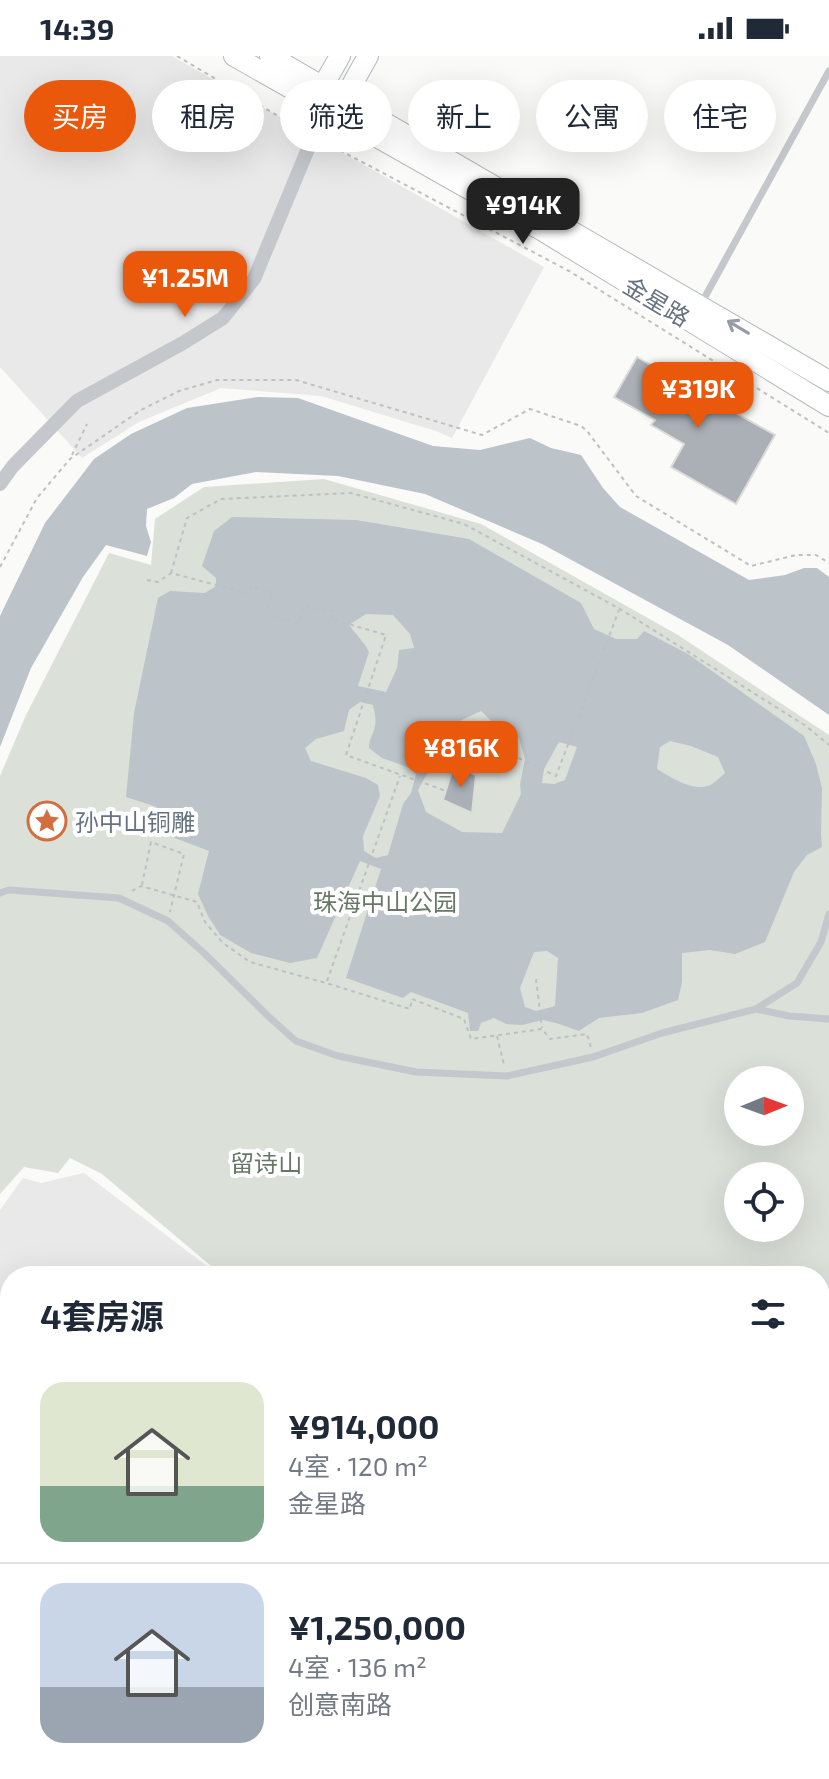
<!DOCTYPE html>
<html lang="zh">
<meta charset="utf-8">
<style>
body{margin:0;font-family:"Exo 2","Noto Sans SC",sans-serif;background:#f2f2f3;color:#1f2937;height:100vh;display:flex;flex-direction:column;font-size:30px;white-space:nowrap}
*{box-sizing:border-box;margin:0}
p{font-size:26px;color:#747a83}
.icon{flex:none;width:44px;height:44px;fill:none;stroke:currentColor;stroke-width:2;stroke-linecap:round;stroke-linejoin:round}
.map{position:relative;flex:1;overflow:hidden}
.panel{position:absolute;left:0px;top:1210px;width:830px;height:514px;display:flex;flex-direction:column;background:#fff;border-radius:32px 32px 0 0;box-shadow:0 8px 32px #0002}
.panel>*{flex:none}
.guide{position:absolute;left:24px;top:24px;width:782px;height:72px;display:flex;gap:16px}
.needle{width:52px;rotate:89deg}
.buttons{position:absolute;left:724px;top:1010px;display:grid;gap:16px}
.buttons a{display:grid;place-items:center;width:80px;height:80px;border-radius:50%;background:#fff;box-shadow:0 8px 32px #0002;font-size:40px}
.price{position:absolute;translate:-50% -68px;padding:0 18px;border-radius:16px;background:#ea580c;color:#fff;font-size:26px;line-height:52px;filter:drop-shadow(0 2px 4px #0008)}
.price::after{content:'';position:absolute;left:50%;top:48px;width:24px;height:18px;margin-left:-12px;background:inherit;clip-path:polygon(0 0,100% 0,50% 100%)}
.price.active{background:#222;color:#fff}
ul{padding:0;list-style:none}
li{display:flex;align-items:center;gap:24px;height:200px;padding:0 40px}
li+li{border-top:2px solid #e0e1e3}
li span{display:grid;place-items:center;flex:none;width:224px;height:160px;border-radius:24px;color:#555}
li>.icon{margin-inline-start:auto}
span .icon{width:96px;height:96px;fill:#fffc;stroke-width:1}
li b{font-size:34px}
h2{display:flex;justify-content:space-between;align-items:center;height:96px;padding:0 40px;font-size:34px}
.pill{padding:0 28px;border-radius:36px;background:#fff;box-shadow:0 8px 32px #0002;font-size:28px;line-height:72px}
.pill.active{background:#ea580c;color:#fff}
.status{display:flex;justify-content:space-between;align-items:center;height:56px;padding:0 40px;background:#fff;direction:ltr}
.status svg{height:22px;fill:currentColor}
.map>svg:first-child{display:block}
.built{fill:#e8e9e8}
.green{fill:#dbe0d9;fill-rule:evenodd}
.water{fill:#bcc4c9;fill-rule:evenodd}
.building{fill:#aab0b6;stroke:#dcdcda;stroke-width:2}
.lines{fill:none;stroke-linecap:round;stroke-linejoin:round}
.secondary-casing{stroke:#b7bbbf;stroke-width:22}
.path{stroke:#bec0c3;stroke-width:2;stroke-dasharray:4 4;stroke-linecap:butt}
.lane{stroke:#c4c7cb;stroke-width:7}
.street{stroke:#c4c7cb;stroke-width:14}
.secondary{stroke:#fff;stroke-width:20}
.oneway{stroke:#959da6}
.labels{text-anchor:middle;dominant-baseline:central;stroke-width:8;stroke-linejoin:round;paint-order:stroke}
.street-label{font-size:24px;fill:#677380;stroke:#fff}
.poi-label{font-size:24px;fill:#677380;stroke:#fff;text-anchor:start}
.park-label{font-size:24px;fill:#677966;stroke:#fff}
</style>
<div class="status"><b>14:39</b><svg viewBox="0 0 49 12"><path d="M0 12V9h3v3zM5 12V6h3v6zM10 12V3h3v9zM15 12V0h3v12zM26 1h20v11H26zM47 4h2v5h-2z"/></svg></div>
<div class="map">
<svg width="829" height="1723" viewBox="0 0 829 1723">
<rect width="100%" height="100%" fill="#fafaf8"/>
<g class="built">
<polygon points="0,0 172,0 544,211 452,382 436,375 321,340 221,332 139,366 82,402 0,311"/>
<polygon points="84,1117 220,1220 10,1220 10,1671 0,1683 0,1328 3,1308 0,1301 0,1154 23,1122 41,1127"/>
</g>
<path class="green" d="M324 423 481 468 678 579 829 679V1359H820V1220H223L102 1118 70 1102 58 1117 24 1111 0 1138V720L26 659 109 497 151 509 155 463 204 431ZM738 1024H790V1076H738ZM738 1120H790V1172H738Z"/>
<g class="water">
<polygon points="258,341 298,342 433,390 480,394 530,382 551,392 581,399 603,432 620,451 749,524 785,519 804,512 817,512 829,521 829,659 728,589 542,488 425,438 338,420 256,416 192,428 174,442 147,453 146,470 151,486 147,500 106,489 83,521 31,612 0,691 0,560 45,467 94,403 131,378 187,352"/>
<path d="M232 461 356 464 469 483 581 547 594 573 616 583H637L644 575 688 598 804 680 816 708 822 732 821 778 822 791 807 799 794 816 765 886 735 898 710 894 682 897V926L678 944 642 957 599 962 579 975 556 967 543 964 522 969 506 968 494 962 481 967 478 975H470L468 957 411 936 403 942 346 922 381 813 360 805 317 902 290 907 251 897 220 879 208 860 198 838 209 795 149 772 157 751 126 741 134 657 158 542 170 535 205 537 216 530V522L202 510 214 475ZM366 558 393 559 410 578 414 592 399 594 397 612 386 636 358 630 369 596 365 589 349 569ZM360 646 373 649C375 658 377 665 374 674 372 681 369 683 369 692L382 702 410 712 416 718 411 737 403 748 388 799 376 802 364 795 363 780 380 740 378 729 366 722 311 705 305 692 316 683 344 675 349 654ZM481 655 497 670 519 682 525 703 520 728 521 738 502 777 462 776 426 756 418 734 445 685 449 670ZM670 685 691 690 718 701 725 717C720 721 714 728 708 730 692 735 670 721 657 713L660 691ZM559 686 577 691 565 724 554 728 542 727 544 713ZM547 895 558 902 555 950 536 955 525 951 520 932 534 896Z"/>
</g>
<g class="building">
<polygon points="637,301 775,379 736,448 671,411 684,388 651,369 655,364 614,341"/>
<polygon points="454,709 476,719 472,757 443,744"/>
</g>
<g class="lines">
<defs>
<g id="secondary">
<polyline points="234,0 543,175 829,350"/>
<polyline points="270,0 829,325"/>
<polyline points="316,42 340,0"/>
<polyline points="338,54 368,0"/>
</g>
</defs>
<use href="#secondary" class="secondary-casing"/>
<g class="path">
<polyline points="177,0 300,73"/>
<polyline points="326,87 569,215 829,377"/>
<polyline points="72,399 87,368"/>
<polyline points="0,511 37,442 70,403 141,354 179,335 217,324 296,324 482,379 530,353 581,370 587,375 636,440 751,510 796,499 816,499 829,507"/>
<polyline points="171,517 187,462 221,443 351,437 464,468 620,553 806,670 829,689"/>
<polyline points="147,524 158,526 171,517 250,538 251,531 273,536 266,559 299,567 304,550 334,556 331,563 386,579 346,699 446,735"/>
<polyline points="458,711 465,696 502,694 556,720 619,554"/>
<polyline points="142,829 151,786 184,798 170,856"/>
<polyline points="132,835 141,830 197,846 205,866 223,887 250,906 326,927 410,953 412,943 464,963 471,983 542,973 550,983 587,978 591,992"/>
<polyline points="536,923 542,972"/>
<polyline points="327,925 400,720"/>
<polyline points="497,980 504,1009"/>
<polyline points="820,1392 829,1392"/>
<polyline points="0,1503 10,1500"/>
</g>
<g class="lane">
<polyline points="701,248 829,15"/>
<polyline points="0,837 9,834 119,842 168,865 205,898 269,961 296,985 338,1000 416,1016 507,1020 593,1001 662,977 756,953 789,960 829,963"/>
<polyline points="756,953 797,927 821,886 829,858"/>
</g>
<polyline class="street" points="0,428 13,410 77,345 183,287 223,262 254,223 325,52"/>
<use href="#secondary" class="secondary"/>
</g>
<defs><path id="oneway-shaft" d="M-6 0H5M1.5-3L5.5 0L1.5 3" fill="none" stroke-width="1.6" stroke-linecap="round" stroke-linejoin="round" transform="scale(2)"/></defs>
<use class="oneway" href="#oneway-shaft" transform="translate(738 271) rotate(-149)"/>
<defs>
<symbol id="sight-ring" viewBox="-11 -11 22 22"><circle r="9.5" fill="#fff" stroke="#d36f3e" stroke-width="1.5"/><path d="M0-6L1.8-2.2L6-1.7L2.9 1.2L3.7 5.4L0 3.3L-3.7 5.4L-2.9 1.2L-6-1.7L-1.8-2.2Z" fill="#d36f3e"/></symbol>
</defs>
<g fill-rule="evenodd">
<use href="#sight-ring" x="25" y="743" width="44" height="44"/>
</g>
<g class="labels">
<g class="street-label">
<text transform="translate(657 245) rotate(31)">金星路</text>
</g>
<g class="poi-label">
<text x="75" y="765">孙中山铜雕</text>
</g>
<g class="park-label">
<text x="385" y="845">珠海中山公园</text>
<text x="266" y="1106">留诗山</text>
</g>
</g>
</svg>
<div class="buttons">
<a><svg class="needle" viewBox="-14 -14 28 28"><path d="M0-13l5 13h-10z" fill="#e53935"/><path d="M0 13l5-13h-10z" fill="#747a83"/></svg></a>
<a><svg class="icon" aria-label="locate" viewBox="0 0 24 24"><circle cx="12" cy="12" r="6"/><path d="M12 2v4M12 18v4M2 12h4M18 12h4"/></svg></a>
</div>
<b class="price active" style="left:523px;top:190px">¥914K</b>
<b class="price" style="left:185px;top:263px">¥1.25M</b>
<b class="price" style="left:698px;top:374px">¥319K</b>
<b class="price" style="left:461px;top:733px">¥816K</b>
<div class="guide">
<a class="pill active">买房</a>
<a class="pill">租房</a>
<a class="pill">筛选</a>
<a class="pill">新上</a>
<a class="pill">公寓</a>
<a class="pill">住宅</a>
</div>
<section class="panel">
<h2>4套房源<svg class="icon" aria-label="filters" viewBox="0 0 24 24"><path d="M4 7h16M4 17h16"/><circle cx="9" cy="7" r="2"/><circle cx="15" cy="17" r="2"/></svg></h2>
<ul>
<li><span style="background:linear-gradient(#dfe7d0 65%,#7fa58c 0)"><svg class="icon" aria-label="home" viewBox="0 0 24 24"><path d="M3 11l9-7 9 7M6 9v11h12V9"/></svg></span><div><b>¥914,000</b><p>4室 · 120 m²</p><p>金星路</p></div></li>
<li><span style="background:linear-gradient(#c9d6e8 65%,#9aa5b1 0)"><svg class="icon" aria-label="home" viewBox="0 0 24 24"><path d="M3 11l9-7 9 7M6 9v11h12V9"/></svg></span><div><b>¥1,250,000</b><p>4室 · 136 m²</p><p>创意南路</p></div></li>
</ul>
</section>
</div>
